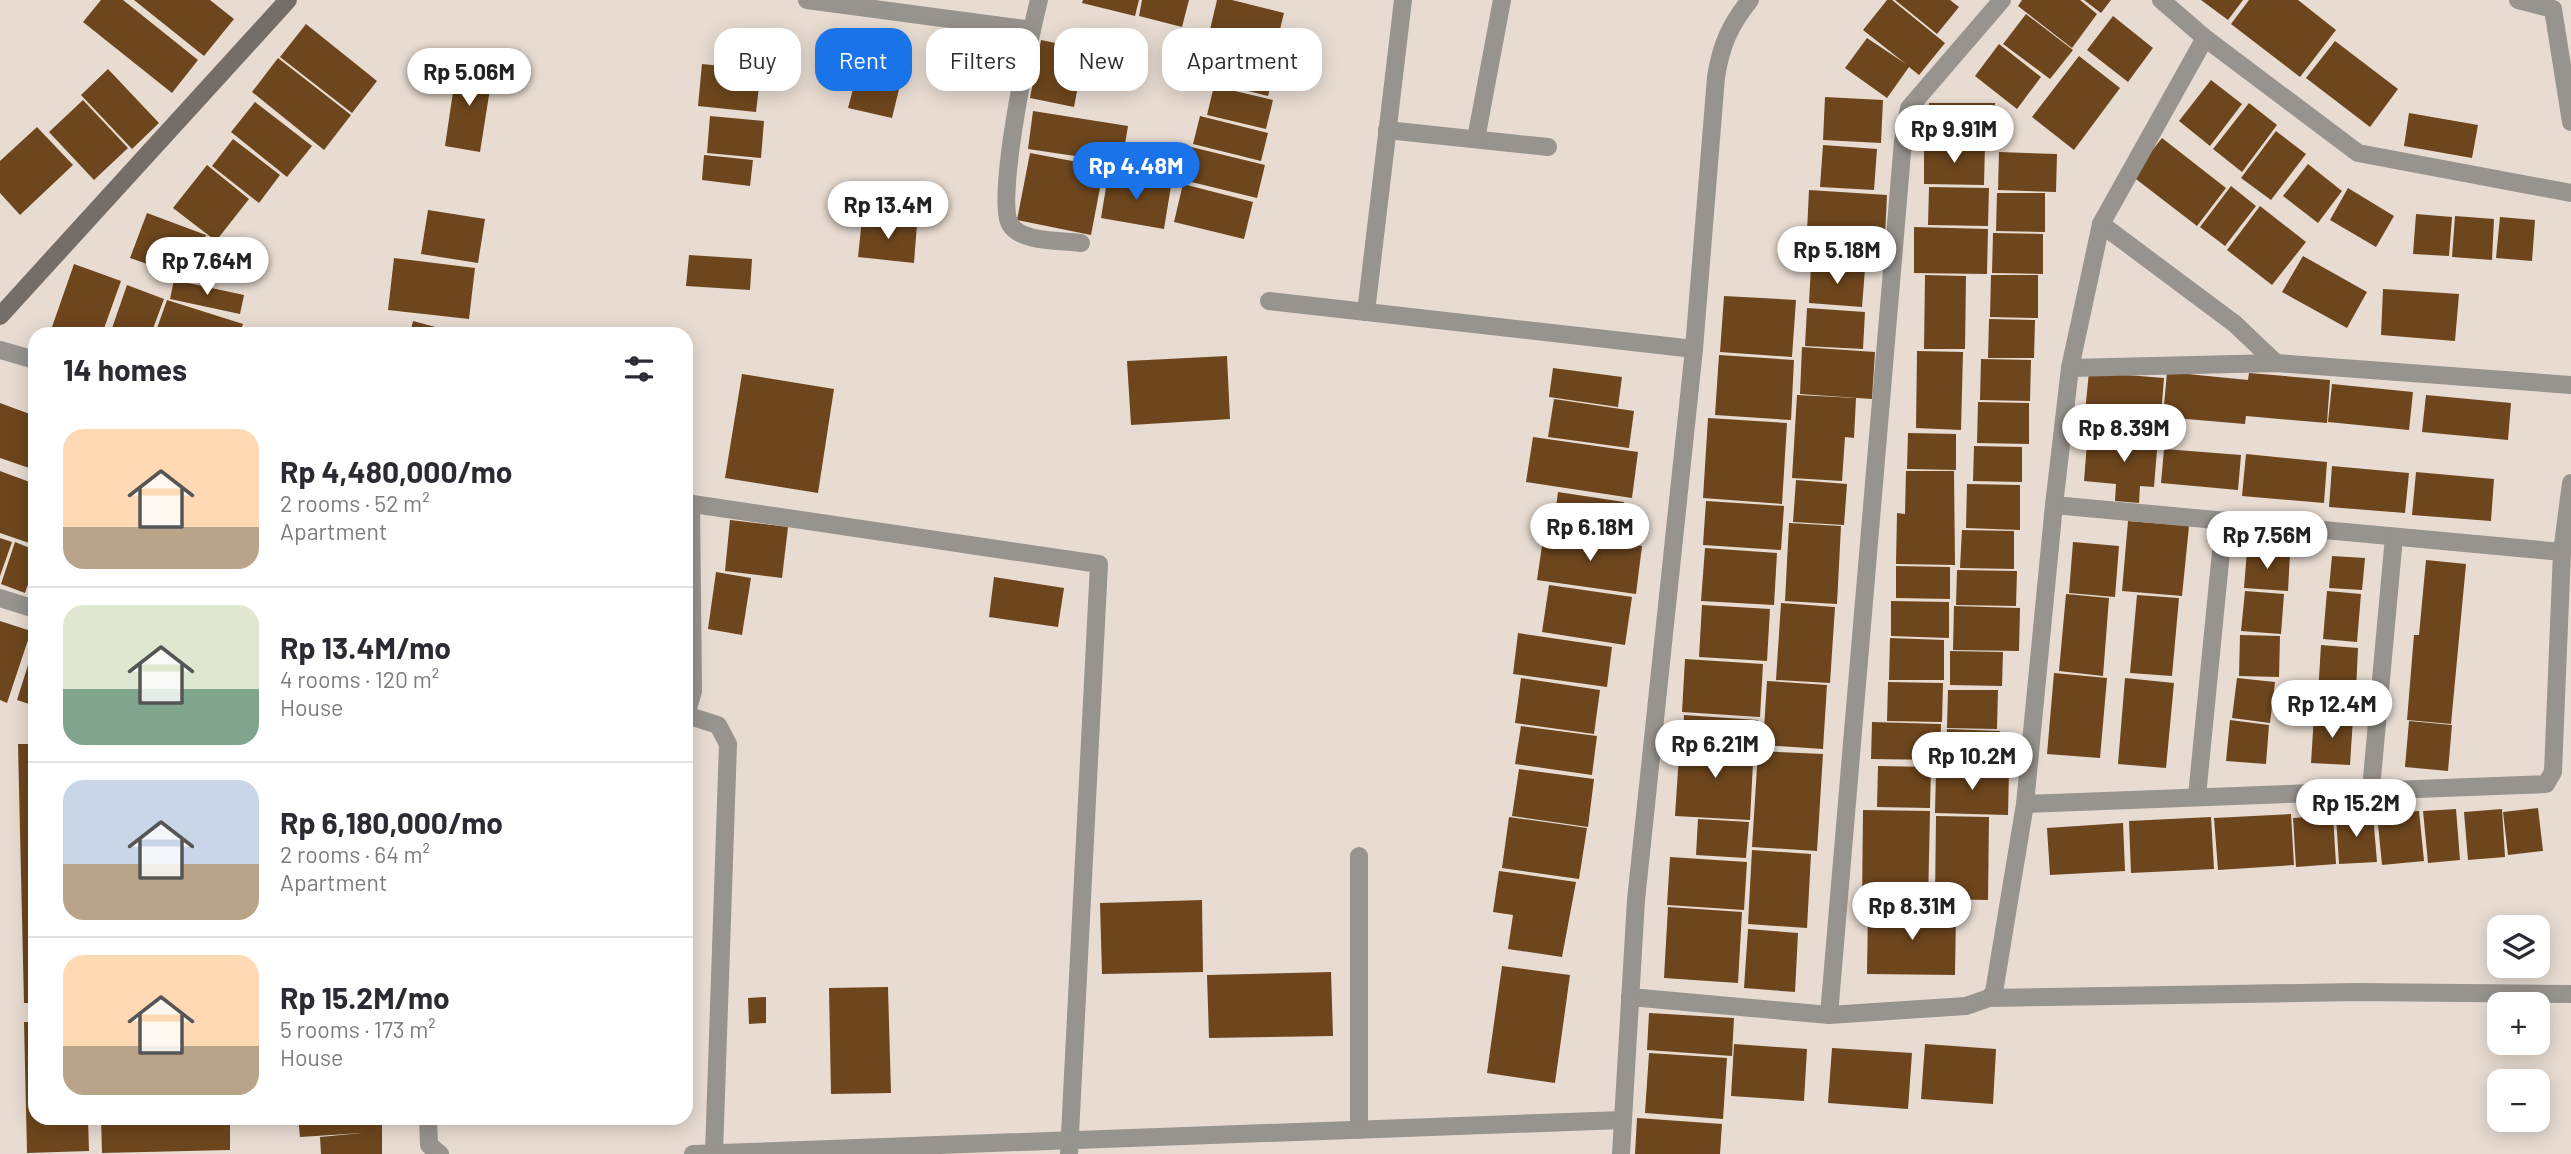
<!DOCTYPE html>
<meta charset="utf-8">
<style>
body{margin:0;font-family:Barlow,sans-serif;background:#f2f2f3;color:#2b2b33;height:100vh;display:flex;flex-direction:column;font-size:26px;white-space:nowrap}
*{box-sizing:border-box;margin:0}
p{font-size:23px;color:#7c7c81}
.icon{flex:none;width:38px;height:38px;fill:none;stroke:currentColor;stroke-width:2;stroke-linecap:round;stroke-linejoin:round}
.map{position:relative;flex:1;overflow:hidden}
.details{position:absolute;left:28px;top:327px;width:665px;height:798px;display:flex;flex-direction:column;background:#fff;border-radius:21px;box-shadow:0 4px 18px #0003}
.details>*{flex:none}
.hud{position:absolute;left:714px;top:28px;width:665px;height:63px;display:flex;gap:14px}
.fabs{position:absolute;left:2487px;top:915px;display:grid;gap:14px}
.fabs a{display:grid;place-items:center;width:63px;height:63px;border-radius:14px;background:#fff;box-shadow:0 4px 18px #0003;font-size:35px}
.price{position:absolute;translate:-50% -60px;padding:0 16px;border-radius:24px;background:#fff;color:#222;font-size:23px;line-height:46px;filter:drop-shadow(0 2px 4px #0008)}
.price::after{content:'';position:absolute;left:50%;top:42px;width:21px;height:16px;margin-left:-10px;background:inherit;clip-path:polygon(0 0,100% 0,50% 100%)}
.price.current{background:#1a73e8;color:#fff}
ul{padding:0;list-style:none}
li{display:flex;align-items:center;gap:21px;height:175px;padding:0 35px}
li+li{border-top:2px solid #e1e1e2}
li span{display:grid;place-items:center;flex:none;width:196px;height:140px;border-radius:21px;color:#555}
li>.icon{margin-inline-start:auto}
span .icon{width:84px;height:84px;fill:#fffc;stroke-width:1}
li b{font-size:30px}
h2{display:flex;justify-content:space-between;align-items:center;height:84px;padding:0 35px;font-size:30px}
.pill{padding:0 24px;border-radius:21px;background:#fff;box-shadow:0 4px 18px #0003;font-size:24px;line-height:63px}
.pill.current{background:#1a73e8;color:#fff}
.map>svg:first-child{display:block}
.building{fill:#6d461d}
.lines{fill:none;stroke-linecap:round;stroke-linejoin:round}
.street{stroke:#97938e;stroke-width:18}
.secondary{stroke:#756e68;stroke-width:18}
</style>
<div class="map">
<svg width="2571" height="1154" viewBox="0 0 2571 1154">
<rect width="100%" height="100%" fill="#e8dcd2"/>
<g class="building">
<polygon points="101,0 123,0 198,60 172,93 83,22"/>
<polygon points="134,0 210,0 234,19 204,56"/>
<polygon points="1083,0 1139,0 1135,16 1082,3"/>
<polygon points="1142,0 1189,0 1182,27 1139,16"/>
<polygon points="1217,0 1232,0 1284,13 1275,50 1209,34"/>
<polygon points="1887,0 1892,0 1945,43 1919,75 1909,67 1887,98 1845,68 1867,38 1906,64 1863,30"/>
<polygon points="1895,0 1950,0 1959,7 1937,34"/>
<polygon points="2022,0 2080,0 2097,14 2072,48 2018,6"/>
<polygon points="2084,0 2111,0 2101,13"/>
<polygon points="2201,0 2243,0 2228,20"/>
<polygon points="2249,0 2298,0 2336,30 2300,77 2231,24"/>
<polygon points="2026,14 2073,50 2050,79 2003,44"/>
<polygon points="2113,16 2153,48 2128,82 2087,50"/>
<polygon points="306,24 377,81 352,113 280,57"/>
<polygon points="1041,40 1085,49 1074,107 1030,98"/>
<polygon points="1220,41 1278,55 1268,96 1209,81"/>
<polygon points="2335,41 2398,89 2370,127 2306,78"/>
<polygon points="1999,44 2041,77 2017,109 1975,76"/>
<polygon points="2079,56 2120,88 2074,150 2032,117"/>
<polygon points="278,58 351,115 324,150 252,92"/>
<polygon points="702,64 761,70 756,112 698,106"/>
<polygon points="457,65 493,70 480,152 445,146"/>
<polygon points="108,69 159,123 132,149 81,95"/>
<polygon points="858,70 901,81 892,118 848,108"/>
<polygon points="2211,80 2242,104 2210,146 2179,121"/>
<polygon points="1214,86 1273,100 1266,129 1207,115"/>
<polygon points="1825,97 1883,100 1881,143 1823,140"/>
<polygon points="83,100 128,148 94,180 49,132"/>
<polygon points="255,102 312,146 287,177 231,132"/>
<polygon points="1929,103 1995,103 1994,144 1928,142"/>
<polygon points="2249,103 2277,125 2242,172 2213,149"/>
<polygon points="1033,111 1128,126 1122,163 1028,149"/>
<polygon points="2409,113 2478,125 2472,158 2404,146"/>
<polygon points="710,116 764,121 761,158 707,153"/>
<polygon points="1200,116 1268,133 1261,161 1193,144"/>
<polygon points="37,127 73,165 20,215 0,193 0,161"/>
<polygon points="2276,131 2306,154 2271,200 2241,178"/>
<polygon points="2162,138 2226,188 2197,226 2132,176"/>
<polygon points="233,139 280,175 259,203 212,166"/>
<polygon points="1183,145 1265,165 1257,198 1175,178"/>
<polygon points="1823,145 1877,149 1874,190 1820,187"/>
<polygon points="1924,145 1985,145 1984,185 1924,184"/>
<polygon points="1999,152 2057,154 2056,192 1998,190"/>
<polygon points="1030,153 1104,167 1091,235 1017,220"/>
<polygon points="704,155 753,160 750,186 702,180"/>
<polygon points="2308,164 2342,191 2318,223 2283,196"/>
<polygon points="207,165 249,199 216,241 173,208"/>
<polygon points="1108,175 1171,186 1164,229 1101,218"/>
<polygon points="1183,184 1253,202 1244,239 1174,222"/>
<polygon points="2231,186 2256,206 2225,246 2200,227"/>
<polygon points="1929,187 1989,188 1988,226 1928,225"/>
<polygon points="2348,188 2394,216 2376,247 2330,220"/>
<polygon points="1809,190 1887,195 1885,236 1807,231"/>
<polygon points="1997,193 2045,193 2045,232 1996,231"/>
<polygon points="2260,206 2306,242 2272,285 2227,250"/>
<polygon points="428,210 485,219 478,263 421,254"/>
<polygon points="147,213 206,235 190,279 130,258"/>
<polygon points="2416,214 2452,217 2449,256 2413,254"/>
<polygon points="2455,216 2494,219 2492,260 2452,257"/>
<polygon points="2500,217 2535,220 2532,261 2496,258"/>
<polygon points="862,219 917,224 914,263 858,257"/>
<polygon points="1914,227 1988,229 1987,274 1914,273"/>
<polygon points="1993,233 2043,234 2043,274 1992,273"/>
<polygon points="1810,235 1870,239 1868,267 1808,264"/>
<polygon points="689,255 752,259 750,290 686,286"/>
<polygon points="2303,256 2367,292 2347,328 2282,292"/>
<polygon points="394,258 475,268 469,319 388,310"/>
<polygon points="74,264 121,281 102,334 72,334 52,327"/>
<polygon points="1811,266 1865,269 1862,307 1809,303"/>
<polygon points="1925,275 1966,276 1965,349 1924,349"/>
<polygon points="1991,275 2038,275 2038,318 1990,317"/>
<polygon points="174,280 244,295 240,314 170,299"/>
<polygon points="127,285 164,299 151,334 110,334"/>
<polygon points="2383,289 2459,294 2455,341 2381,335"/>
<polygon points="1724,296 1796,300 1792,357 1720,352"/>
<polygon points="167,300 243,324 239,334 155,334"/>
<polygon points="1807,308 1865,312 1863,349 1805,346"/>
<polygon points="1989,319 2035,320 2034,358 1988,358"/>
<polygon points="413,321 458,333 458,334 410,334"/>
<polygon points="1802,347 1875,352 1872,399 1800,394"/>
<polygon points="1917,351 1963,352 1961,430 1916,428"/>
<polygon points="1719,355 1794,360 1791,420 1715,415"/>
<polygon points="1227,356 1230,419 1131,425 1127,361"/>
<polygon points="1981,359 2031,360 2030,401 1980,400"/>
<polygon points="1553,368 1622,377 1618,407 1549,397"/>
<polygon points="2089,372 2164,378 2160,429 2084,422"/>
<polygon points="2167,372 2248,380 2249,373 2330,380 2327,423 2246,416 2245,424 2163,417"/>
<polygon points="742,374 834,389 818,493 725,478"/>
<polygon points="2332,384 2413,392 2409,430 2328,422"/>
<polygon points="1797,395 1856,398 1854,438 1845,437 1842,481 1792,478"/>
<polygon points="2426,395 2511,403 2508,440 2422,432"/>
<polygon points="1554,399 1634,411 1629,448 1548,437"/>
<polygon points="1978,402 2029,403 2029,444 1977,443"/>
<polygon points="0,403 35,416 35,470 0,458"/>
<polygon points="1708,418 1787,423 1782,504 1703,498"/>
<polygon points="2120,428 2154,431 2152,449 2157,450 2154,487 2140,486 2139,503 2115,501 2116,484 2084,481 2087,443 2118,446"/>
<polygon points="1908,433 1956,434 1956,470 1907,469"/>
<polygon points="1533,437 1638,452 1632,498 1526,482"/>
<polygon points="1974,446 2022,447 2022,482 1973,481"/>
<polygon points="2164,449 2241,455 2238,490 2161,483"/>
<polygon points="2246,454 2327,462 2324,503 2242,496"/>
<polygon points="2332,466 2409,473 2405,513 2329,507"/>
<polygon points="0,471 35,484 35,545 0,533"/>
<polygon points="1906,471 1954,471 1955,565 1896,564 1897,513 1905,514"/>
<polygon points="2416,472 2494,479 2491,521 2412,515"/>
<polygon points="1796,480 1847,484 1844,525 1793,522"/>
<polygon points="1967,484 2020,485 2020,530 1966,528"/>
<polygon points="1558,492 1624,502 1618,541 1553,531"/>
<polygon points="1706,501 1784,506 1781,550 1703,545"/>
<polygon points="730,520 788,527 782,578 725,571"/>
<polygon points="2128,521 2189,526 2182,596 2122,591"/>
<polygon points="1789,523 1841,526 1837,604 1785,601"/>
<polygon points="1962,530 2014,531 2014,569 1960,568"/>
<polygon points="1544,532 1642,546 1636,594 1537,580"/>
<polygon points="0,538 12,542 0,576"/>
<polygon points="15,542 35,550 35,563 25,593 1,584"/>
<polygon points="2073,542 2119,546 2115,597 2069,593"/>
<polygon points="1705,548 1777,553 1774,605 1701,601"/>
<polygon points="2247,551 2290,554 2288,591 2244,588"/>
<polygon points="2332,556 2365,558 2362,590 2329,588"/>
<polygon points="2426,560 2466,564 2451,724 2407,720 2414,635 2419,635"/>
<polygon points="1896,566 1950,567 1950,599 1896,598"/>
<polygon points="1957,570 2017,571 2016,606 1956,605"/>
<polygon points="716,572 751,578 742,635 708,629"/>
<polygon points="994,577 1064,588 1058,627 989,617"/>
<polygon points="1549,585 1632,597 1625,645 1542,632"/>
<polygon points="2245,591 2284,594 2281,634 2241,631"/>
<polygon points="2327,591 2361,594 2357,642 2323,639"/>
<polygon points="2066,594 2109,598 2103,676 2059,671"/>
<polygon points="2137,595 2179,598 2172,676 2130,673"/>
<polygon points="1891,601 1949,602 1949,638 1891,636"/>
<polygon points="1781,603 1835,607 1830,683 1776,680"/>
<polygon points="1702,605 1770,609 1767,661 1699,657"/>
<polygon points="1954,606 2020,608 2019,651 1953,650"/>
<polygon points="0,621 31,631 7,703 0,700"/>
<polygon points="1518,633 1612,647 1607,687 1513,674"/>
<polygon points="2240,635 2280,636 2279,677 2239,676"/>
<polygon points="1890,638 1944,640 1944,680 1889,680"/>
<polygon points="2321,645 2358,648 2355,713 2317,711"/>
<polygon points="34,646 35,646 35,706 17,700"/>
<polygon points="1950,651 2003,652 2002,686 1950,685"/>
<polygon points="1685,659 1763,664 1760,717 1682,712"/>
<polygon points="2054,673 2107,678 2100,758 2047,754"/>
<polygon points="1521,678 1600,690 1594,734 1515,723"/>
<polygon points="2125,678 2174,683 2166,768 2118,764"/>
<polygon points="2237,678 2275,682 2270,723 2232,718"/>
<polygon points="1767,681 1827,685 1823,749 1763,745"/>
<polygon points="1888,682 1943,683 1942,722 1887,721"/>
<polygon points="1948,690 1998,690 1997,729 1947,728"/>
<polygon points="1684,715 1758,720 1757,742 1683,738"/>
<polygon points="2314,715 2353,718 2350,765 2311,763"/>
<polygon points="2230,720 2269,725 2266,764 2226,761"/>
<polygon points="2409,721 2452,725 2448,771 2405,767"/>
<polygon points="1872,722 1941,724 1940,760 1871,759"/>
<polygon points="1521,726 1597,736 1592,775 1515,764"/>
<polygon points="1947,729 2000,731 2000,765 1946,764"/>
<polygon points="1680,740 1754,744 1750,820 1675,816"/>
<polygon points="18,744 35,744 35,1003 24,1003"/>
<polygon points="1758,751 1823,754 1817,851 1752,847"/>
<polygon points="1878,766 1931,767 1930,808 1877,807"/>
<polygon points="1519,769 1594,779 1588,827 1512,816"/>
<polygon points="1936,770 2009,771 2008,815 1935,813"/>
<polygon points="2538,808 2543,851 2508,855 2503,812"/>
<polygon points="2456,809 2460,860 2428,863 2423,811"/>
<polygon points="2502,809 2505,857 2468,860 2464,812"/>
<polygon points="1863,810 1930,811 1928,904 1862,903"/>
<polygon points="2419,811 2424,861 2382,865 2377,814"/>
<polygon points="2291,814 2294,865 2218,870 2214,818"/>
<polygon points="2373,814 2377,862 2339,864 2336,816"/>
<polygon points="2333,815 2336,864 2296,867 2293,818"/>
<polygon points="1936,816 1989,817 1988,900 1935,899"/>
<polygon points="1509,817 1587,828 1579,879 1502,868"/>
<polygon points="2211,817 2214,869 2131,873 2129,821"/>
<polygon points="1698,819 1749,822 1746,858 1696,855"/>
<polygon points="2123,823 2125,871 2050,875 2047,828"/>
<polygon points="1752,850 1811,854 1807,928 1748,924"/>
<polygon points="1670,857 1747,862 1744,910 1667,905"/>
<polygon points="1499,871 1576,882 1562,957 1508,949 1513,915 1493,912"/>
<polygon points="1202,900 1203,972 1102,974 1100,903"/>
<polygon points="1668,907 1742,912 1738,983 1664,978"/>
<polygon points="1868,909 1956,910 1955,975 1867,974"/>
<polygon points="1748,929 1798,933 1795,992 1744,988"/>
<polygon points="1502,966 1570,975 1555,1083 1487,1073"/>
<polygon points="1331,972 1333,1036 1209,1038 1207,975"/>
<polygon points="888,987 891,1093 831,1094 829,988"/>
<polygon points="766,997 766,1023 749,1024 748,998"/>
<polygon points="1649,1013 1734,1018 1732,1056 1647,1050"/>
<polygon points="24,1022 35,1022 35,1118 88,1118 89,1151 27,1153"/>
<polygon points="1734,1044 1807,1049 1804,1101 1731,1096"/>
<polygon points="1925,1044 1996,1049 1993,1104 1921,1099"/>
<polygon points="1832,1048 1912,1053 1908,1109 1828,1103"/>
<polygon points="1649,1053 1727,1058 1723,1119 1645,1113"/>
<polygon points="101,1118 230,1118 230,1150 102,1153"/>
<polygon points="298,1118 382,1118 382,1154 321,1154 320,1137 362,1133 300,1137"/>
<polygon points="1637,1118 1722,1124 1720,1154 1635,1154"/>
</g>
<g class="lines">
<g class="street">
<polyline points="807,0 1032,30"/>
<path d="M1039 0C1030 35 995 199 1010 224 1021 243 1061 240 1081 243"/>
<polyline points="2161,0 2205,38 2358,153 2571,193"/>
<polyline points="2518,0 2553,9 2571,122"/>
<polyline points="1387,130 1548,147"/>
<polyline points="1476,139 1502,0"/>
<polyline points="2101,224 2235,324 2276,363"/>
<polyline points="1269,301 1694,349"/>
<polyline points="1366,312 1403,0"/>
<polyline points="0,350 35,360"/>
<polyline points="2070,368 2276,363 2571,385"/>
<polyline points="686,503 1099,564 1069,1154"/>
<polyline points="2054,505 2562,552"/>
<polyline points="0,598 35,609"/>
<polyline points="686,715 718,725 728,744 714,1153"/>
<polyline points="686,715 693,691 691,504"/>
<polyline points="2371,789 2394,537"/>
<polyline points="2197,796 2224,521"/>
<polyline points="2025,804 2546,784 2553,772 2562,552 2571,483"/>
<polyline points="1359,856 1359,1130"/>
<polyline points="1630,997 1829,1015 1966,1006 1989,998 1994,992 2025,804 2054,505 2070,368 2101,224 2205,38"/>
<polyline points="1989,998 2357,992 2571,994"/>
<polyline points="1829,1015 1903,141 1909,108 2002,0"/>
<polyline points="428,1118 429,1145 440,1154"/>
<polyline points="693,1154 1623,1120"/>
<path d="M1621 1154 1636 900 1694 349 1716 77C1721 45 1730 25 1750 0"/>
</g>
<polyline class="secondary" points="0,316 288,0"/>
</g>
</svg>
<div class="fabs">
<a><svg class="icon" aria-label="layers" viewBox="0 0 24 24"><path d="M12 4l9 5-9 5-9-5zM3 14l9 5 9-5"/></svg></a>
<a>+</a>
<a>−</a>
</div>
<b class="price" style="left:469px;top:108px">Rp 5.06M</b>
<b class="price" style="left:1954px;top:165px">Rp 9.91M</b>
<b class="price current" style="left:1136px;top:202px">Rp 4.48M</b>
<b class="price" style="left:888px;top:241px">Rp 13.4M</b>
<b class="price" style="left:1837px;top:286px">Rp 5.18M</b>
<b class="price" style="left:207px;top:297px">Rp 7.64M</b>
<b class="price" style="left:2124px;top:464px">Rp 8.39M</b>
<b class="price" style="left:1590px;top:563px">Rp 6.18M</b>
<b class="price" style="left:2267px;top:571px">Rp 7.56M</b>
<b class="price" style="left:2332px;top:740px">Rp 12.4M</b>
<b class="price" style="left:1715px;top:780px">Rp 6.21M</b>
<b class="price" style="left:1972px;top:792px">Rp 10.2M</b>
<b class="price" style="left:2356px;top:839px">Rp 15.2M</b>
<b class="price" style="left:1912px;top:942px">Rp 8.31M</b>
<div class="hud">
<a class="pill">Buy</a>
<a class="pill current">Rent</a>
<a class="pill">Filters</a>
<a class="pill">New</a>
<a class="pill">Apartment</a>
</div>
<section class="details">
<h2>14 homes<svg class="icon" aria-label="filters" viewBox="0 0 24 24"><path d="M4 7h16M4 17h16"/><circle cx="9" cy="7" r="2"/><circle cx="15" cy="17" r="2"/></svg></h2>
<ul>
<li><span style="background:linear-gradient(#ffd9b3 70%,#b9a48a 0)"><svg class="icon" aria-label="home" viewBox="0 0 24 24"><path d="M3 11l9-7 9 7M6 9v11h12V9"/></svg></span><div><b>Rp 4,480,000/mo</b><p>2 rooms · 52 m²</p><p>Apartment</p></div></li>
<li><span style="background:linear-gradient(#dfe7d0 60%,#7fa58c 0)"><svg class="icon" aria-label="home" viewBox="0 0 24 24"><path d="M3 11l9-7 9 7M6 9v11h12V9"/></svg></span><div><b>Rp 13.4M/mo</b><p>4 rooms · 120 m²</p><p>House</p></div></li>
<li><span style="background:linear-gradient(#c9d6e8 60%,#b9a48a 0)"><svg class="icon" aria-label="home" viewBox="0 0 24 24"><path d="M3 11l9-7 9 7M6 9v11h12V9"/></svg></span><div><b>Rp 6,180,000/mo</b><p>2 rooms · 64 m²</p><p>Apartment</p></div></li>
<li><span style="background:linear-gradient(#ffd9b3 65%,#b9a48a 0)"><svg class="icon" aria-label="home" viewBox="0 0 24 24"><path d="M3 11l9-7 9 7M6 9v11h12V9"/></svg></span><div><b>Rp 15.2M/mo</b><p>5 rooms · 173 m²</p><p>House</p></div></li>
</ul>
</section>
</div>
